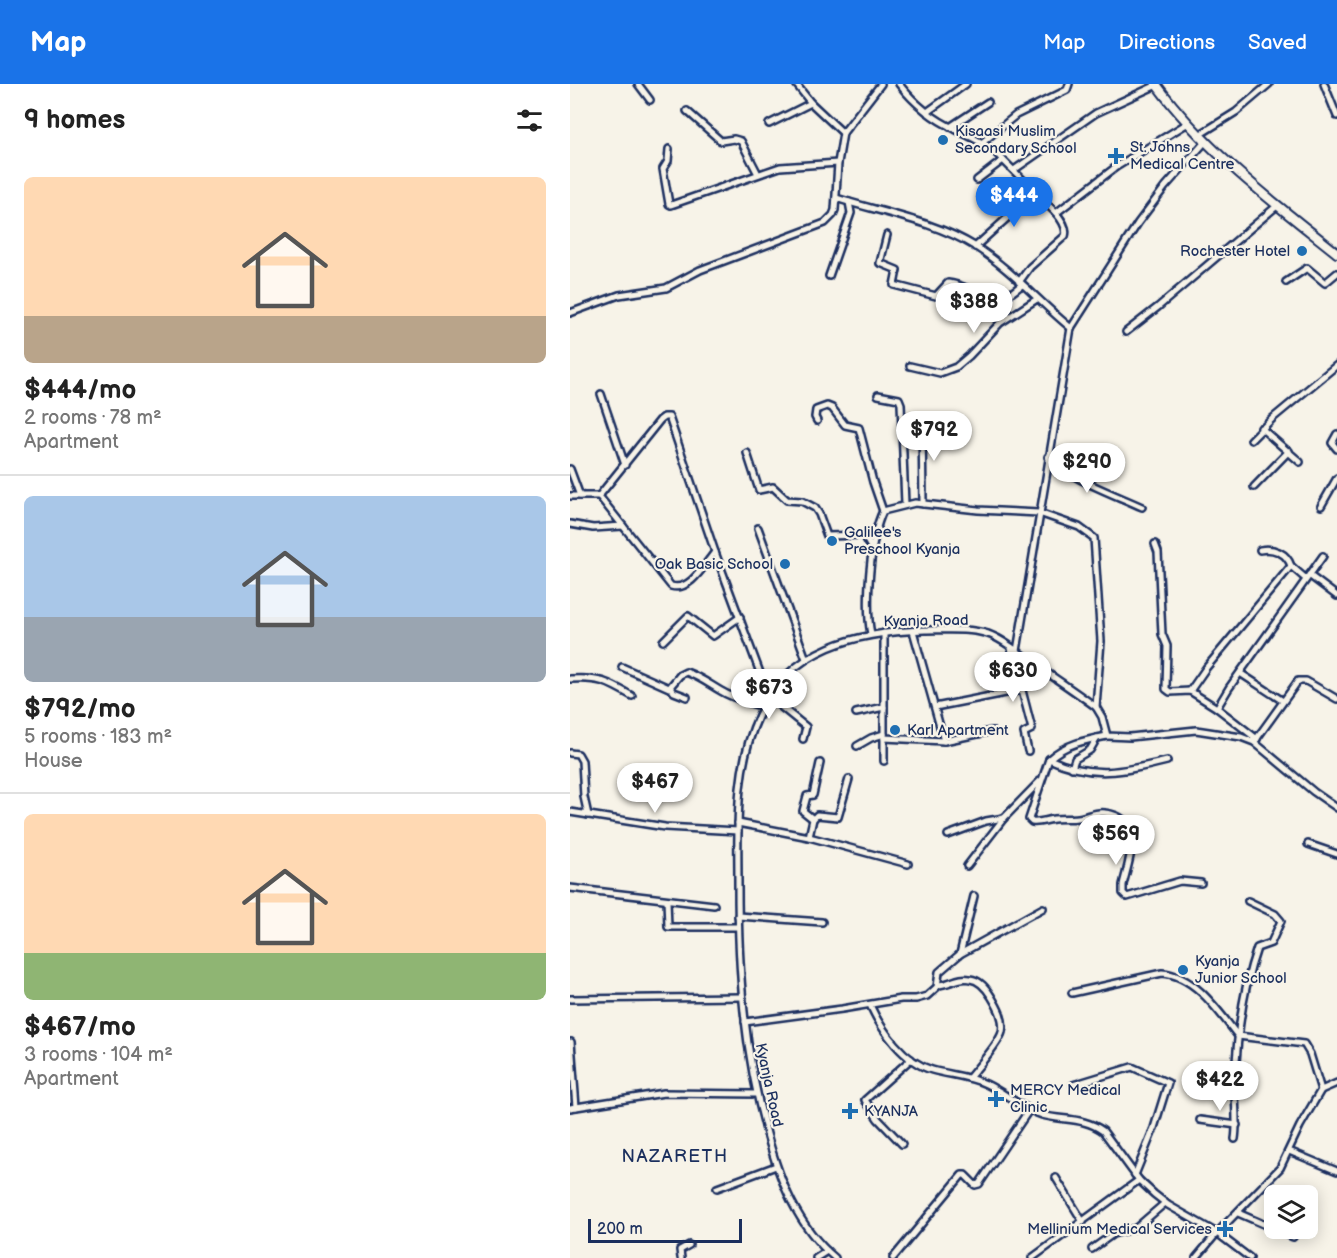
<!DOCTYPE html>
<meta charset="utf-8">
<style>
body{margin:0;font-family:"Balsamiq Sans",sans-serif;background:#f6f6f6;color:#222;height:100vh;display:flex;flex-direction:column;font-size:22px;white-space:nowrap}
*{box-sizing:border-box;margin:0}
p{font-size:20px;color:#767676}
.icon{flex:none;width:33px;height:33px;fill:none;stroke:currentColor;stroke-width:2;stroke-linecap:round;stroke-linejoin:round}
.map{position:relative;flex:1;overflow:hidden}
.details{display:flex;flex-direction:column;background:#fff;width:570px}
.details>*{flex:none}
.fabs{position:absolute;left:694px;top:1101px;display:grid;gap:12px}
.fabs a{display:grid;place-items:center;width:54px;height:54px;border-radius:9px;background:#fff;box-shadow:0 3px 15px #0003;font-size:30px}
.scale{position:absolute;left:18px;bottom:15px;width:154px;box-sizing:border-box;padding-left:6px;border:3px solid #1b2f5e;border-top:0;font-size:16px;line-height:21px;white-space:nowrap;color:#1b2f5e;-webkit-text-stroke:4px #f7f3e8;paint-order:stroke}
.price{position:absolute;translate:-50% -51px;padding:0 14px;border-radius:21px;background:#fff;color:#222;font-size:20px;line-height:39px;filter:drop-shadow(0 2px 3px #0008)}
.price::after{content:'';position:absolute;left:50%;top:36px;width:18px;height:14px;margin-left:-9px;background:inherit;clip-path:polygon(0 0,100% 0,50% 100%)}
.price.selected{background:#1a73e8;color:#fff}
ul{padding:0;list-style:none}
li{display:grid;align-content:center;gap:12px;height:318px;padding:0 24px}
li+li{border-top:2px solid #e0e0e0}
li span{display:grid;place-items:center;height:186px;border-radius:9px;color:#555}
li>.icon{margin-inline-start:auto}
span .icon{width:108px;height:108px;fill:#fffc;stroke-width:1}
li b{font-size:26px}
h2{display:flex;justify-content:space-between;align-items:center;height:72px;padding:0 24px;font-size:26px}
header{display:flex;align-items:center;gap:36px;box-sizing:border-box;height:84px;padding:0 30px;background:#1a73e8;color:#fff}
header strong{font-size:28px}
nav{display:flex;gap:33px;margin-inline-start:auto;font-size:21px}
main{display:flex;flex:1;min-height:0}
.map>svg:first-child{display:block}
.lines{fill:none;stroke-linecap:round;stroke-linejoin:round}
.minor-casing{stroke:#1b2f5e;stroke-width:10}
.secondary-casing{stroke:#1b2f5e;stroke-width:12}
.minor{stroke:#f7f3e8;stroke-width:5}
.secondary{stroke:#f7f3e8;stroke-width:8}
.poi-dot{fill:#1f6fb2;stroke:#f7f3e8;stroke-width:2}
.labels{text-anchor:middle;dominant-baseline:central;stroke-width:4.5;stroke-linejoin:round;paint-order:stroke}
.poi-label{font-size:15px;fill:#1b2f5e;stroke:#f7f3e8;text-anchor:start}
.street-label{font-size:15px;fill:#1b2f5e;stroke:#f7f3e8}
.quarter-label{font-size:18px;letter-spacing:1.5px;fill:#1b2f5e;stroke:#f7f3e8}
</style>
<header>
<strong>Map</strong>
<nav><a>Map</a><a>Directions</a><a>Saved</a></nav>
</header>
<main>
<section class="details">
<h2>9 homes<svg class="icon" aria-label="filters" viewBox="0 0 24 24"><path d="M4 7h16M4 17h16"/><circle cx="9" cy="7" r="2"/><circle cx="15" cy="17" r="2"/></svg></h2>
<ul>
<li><span style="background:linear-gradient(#ffd9b3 75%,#b9a48a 0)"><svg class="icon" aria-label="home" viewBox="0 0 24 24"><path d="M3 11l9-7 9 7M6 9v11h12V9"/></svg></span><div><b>$444/mo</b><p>2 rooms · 78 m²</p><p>Apartment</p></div></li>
<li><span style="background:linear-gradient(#a9c7e8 65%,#9aa5b1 0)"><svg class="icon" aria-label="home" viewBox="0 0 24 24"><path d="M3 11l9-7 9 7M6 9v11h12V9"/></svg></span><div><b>$792/mo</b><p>5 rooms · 183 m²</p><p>House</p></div></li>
<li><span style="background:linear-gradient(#ffd9b3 75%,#8fb573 0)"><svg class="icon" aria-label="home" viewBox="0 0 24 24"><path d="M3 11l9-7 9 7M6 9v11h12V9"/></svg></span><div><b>$467/mo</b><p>3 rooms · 104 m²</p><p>Apartment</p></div></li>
</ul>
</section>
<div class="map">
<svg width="767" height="1174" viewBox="0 0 767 1174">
<rect width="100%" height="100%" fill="#f7f3e8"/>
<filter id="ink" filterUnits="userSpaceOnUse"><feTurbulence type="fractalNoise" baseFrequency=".0167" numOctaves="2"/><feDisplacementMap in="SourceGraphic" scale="12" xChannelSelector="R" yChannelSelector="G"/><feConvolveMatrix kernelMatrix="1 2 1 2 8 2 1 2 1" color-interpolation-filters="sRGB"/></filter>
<g filter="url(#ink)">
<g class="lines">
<defs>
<g id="minor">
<polyline points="68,0 80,16"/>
<polyline points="226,0 241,19 273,49"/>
<path d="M329 0C344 19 363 35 385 45 398 52 411 57 423 66L486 129 546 83 618 39"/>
<polyline points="754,0 767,32"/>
<polyline points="117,27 151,57 164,55 171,57 188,90"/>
<polyline points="357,28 396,0"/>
<polyline points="199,40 241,19"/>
<polyline points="380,43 418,18"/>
<polyline points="629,51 666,28 699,0"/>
<polyline points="413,58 446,31 497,6 499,0"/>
<polyline points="99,65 98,77 93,85 99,120 101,121 210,83 268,79"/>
<polyline points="444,86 526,29 587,1"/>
<polyline points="407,96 433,76"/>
<path d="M266 114C313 129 364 137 406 163 441 185 469 218 501 244"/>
<path d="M317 151 310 179 327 186 324 201 366 212 378 199C398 200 414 219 436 212 441 210 447 204 452 201"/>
<polyline points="405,163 466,108"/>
<polyline points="259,192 281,129 279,118"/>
<path d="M449 198 460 183 495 152C498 144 491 135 486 129"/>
<polyline points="716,198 737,184 755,199 767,189"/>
<polyline points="0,229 49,211 96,204 130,186 255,139 263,131 265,126 268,79 273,49 311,0"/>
<polyline points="556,248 588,223 708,121"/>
<polyline points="340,282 370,289 386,283 399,272 430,239 467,215"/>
<polyline points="31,310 55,381"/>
<polyline points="308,311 329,315 331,320 335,420"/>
<polyline points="247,337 245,333 246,326 257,322 262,324 275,341 289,344 303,398 313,427"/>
<polyline points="352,337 353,420"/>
<polyline points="691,344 730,378"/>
<polyline points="767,350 762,359 767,365"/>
<polyline points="681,356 703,334 767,281"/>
<polyline points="177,369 189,406 203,403 217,416 232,417 245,424 249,430 257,452 294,451 308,445"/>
<path d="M478 373C496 393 546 411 572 423"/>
<polyline points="0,385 10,412"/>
<polyline points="684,403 719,367"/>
<polyline points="0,412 29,412 90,336 94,333 99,333 145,468 199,613 236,643 233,655"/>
<path d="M29 412 101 502C120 508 134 481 145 468"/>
<polyline points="751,422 767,394"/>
<polyline points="0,440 23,444 53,442"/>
<polyline points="188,444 236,575"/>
<polyline points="294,451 303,467"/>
<polyline points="585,460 588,468 592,550 597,562 596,605 600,608 620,607 647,624 687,655"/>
<polyline points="721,482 736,495"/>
<polyline points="739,491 767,512"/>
<polyline points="343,547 374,657"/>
<polyline points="314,549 314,677"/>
<path d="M301 550C295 522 300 453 313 427L345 419 408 426 469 429 509 443 524 454 531 557 526 623"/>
<polyline points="93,557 118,532 143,552 170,533"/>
<polyline points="441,564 462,645 454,649 458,667"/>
<polyline points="447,567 501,244 568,139 595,103 635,58"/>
<path d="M52 583 99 604 110 591 116 588C130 593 139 600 151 607 164 615 179 618 193 623"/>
<polyline points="670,589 713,617"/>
<path d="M0 595C29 593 38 598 62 612"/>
<polyline points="101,604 104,608 117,613"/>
<path d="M620 607 636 584 721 482C717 469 703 463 690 466"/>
<polyline points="365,623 451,606"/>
<polyline points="647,624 659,604 753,472"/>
<polyline points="286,629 314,623"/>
<path d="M537 652C516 656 495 660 479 675L459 735 462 738C470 739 476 736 484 735 492 734 500 735 508 734 517 733 526 727 535 729 576 734 559 775 553 801V809L557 813 610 797 631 799"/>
<polyline points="314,654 374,657 422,647"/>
<polyline points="685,657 728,597 736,597 767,615"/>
<polyline points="287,662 301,654 314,650"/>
<polyline points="0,669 8,670 12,677 14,713 18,731"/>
<path d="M479 675C522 695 552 688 597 677"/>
<polyline points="502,684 505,675 520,666 527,654"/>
<polyline points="0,728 95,743 168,747"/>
<polyline points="243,735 247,731 268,733 279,695"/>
<polyline points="168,739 239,753 338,780"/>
<polyline points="378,751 416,737 434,734"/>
<polyline points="239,753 243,735 233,727 237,712 243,711 250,679"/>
<polyline points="738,760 767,770"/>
<polyline points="397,782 434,734 470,697"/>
<polyline points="0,804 144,821"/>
<polyline points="97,816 98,843 168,843"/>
<polyline points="168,832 252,838"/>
<polyline points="390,870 404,812"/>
<path d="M368 901C379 901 389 892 400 895 410 896 416 904 421 912 427 922 435 935 432 948 430 958 407 984 399 994"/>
<path d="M502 909 592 889C625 891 649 928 668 952L734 960 740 970 751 1006"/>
<polyline points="0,915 172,913"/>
<path d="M300 921C312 947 334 978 362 986 380 991 399 992 416 1000 435 1009 451 1024 472 1031 494 1037 514 1033 533 1047L569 1096 584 1110 598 1121 647 1149 680 1174"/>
<polyline points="175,938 272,925 331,915 346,915 357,912 367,903 369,888 390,870 473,824"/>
<polyline points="1,958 6,1023"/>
<polyline points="503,1001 562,983 598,999 584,1044 565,1091"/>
<polyline points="0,1024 94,1009 186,1010"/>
<polyline points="630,1036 667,1041"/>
<path d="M665 1055C668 1036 664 1016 665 996 667 951 672 907 687 864L701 859 711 837 705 830 678 817"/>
<polyline points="332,1060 308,1035 295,1016 341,975"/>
<polyline points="719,1067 767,1087"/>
<polyline points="486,1094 513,1138"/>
<polyline points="147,1104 206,1082"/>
<polyline points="668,1129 723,1153"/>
<polyline points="522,1165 543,1150 566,1144 595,1119"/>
<polyline points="111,1174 110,1166 119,1161"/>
<polyline points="246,1174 257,1167"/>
<path d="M265 1174C227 1142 210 1097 197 1050 174 968 168 886 168 801 168 745 164 684 189 631 220 563 288 548 355 546 375 546 399 544 418 550 435 556 452 571 466 581 486 595 506 608 526 623L532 633 537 652 560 653 626 646 671 653 684 658 744 708 767 724"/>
<polyline points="323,1174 392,1091 395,1091 405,1101 409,1100 459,1026"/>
<polyline points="462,1174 569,1096"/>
<polyline points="626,1174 647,1149 710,1084 730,1042 751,1006 767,999"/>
</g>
<path id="secondary" d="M586 0C635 67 703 118 767 169"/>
</defs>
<use href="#minor" class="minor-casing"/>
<use href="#secondary" class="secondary-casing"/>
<use href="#minor" class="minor"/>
<use href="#secondary" class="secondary"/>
</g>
</g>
<g class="poi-dot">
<circle cx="373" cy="56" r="6"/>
<path d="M543 63h6v6h6v6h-6v6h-6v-6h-6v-6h6z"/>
<circle cx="732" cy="167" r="6"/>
<circle cx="262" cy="457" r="6"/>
<circle cx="215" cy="480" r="6"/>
<circle cx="325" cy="646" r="6"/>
<circle cx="613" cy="886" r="6"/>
<path d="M423 1006h6v6h6v6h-6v6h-6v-6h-6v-6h6z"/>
<path d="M277 1018h6v6h6v6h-6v6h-6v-6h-6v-6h6z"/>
<path d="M652 1136h6v6h6v6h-6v6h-6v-6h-6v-6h6z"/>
</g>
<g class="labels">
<g class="poi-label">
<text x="385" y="47">Kisaasi Muslim<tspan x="385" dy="17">Secondary School</tspan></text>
<text x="560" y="63">St. Johns<tspan x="560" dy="17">Medical Centre</tspan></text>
<text x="720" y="167" text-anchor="end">Rochester Hotel</text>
<text x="274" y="448">Galilee's<tspan x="274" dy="17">Preschool Kyanja</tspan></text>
<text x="203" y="480" text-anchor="end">Oak Basic School</text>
<text x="337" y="646">Karl Apartment</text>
<text x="625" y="877">Kyanja<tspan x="625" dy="17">Junior School</tspan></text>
<text x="440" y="1006">MERCY Medical<tspan x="440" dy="17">Clinic</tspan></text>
<text x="294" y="1027">KYANJA</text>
<text x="642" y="1145" text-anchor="end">Mellinium Medical Services</text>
</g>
<g class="street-label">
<text transform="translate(356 537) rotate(-1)">Kyanja Road</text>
<text transform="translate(199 1001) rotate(78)">Kyanja Road</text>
</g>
<g class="quarter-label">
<text x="105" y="1072">NAZARETH</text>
</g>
</g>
</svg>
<div class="fabs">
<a><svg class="icon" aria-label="layers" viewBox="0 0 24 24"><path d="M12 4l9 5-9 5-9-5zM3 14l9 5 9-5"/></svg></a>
</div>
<div class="scale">200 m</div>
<b class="price selected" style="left:444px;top:144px">$444</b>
<b class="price" style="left:404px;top:250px">$388</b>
<b class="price" style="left:364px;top:378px">$792</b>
<b class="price" style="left:517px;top:410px">$290</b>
<b class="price" style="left:443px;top:619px">$630</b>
<b class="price" style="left:199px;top:636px">$673</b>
<b class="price" style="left:85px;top:730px">$467</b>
<b class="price" style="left:546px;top:782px">$569</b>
<b class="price" style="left:650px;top:1028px">$422</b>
</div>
</main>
